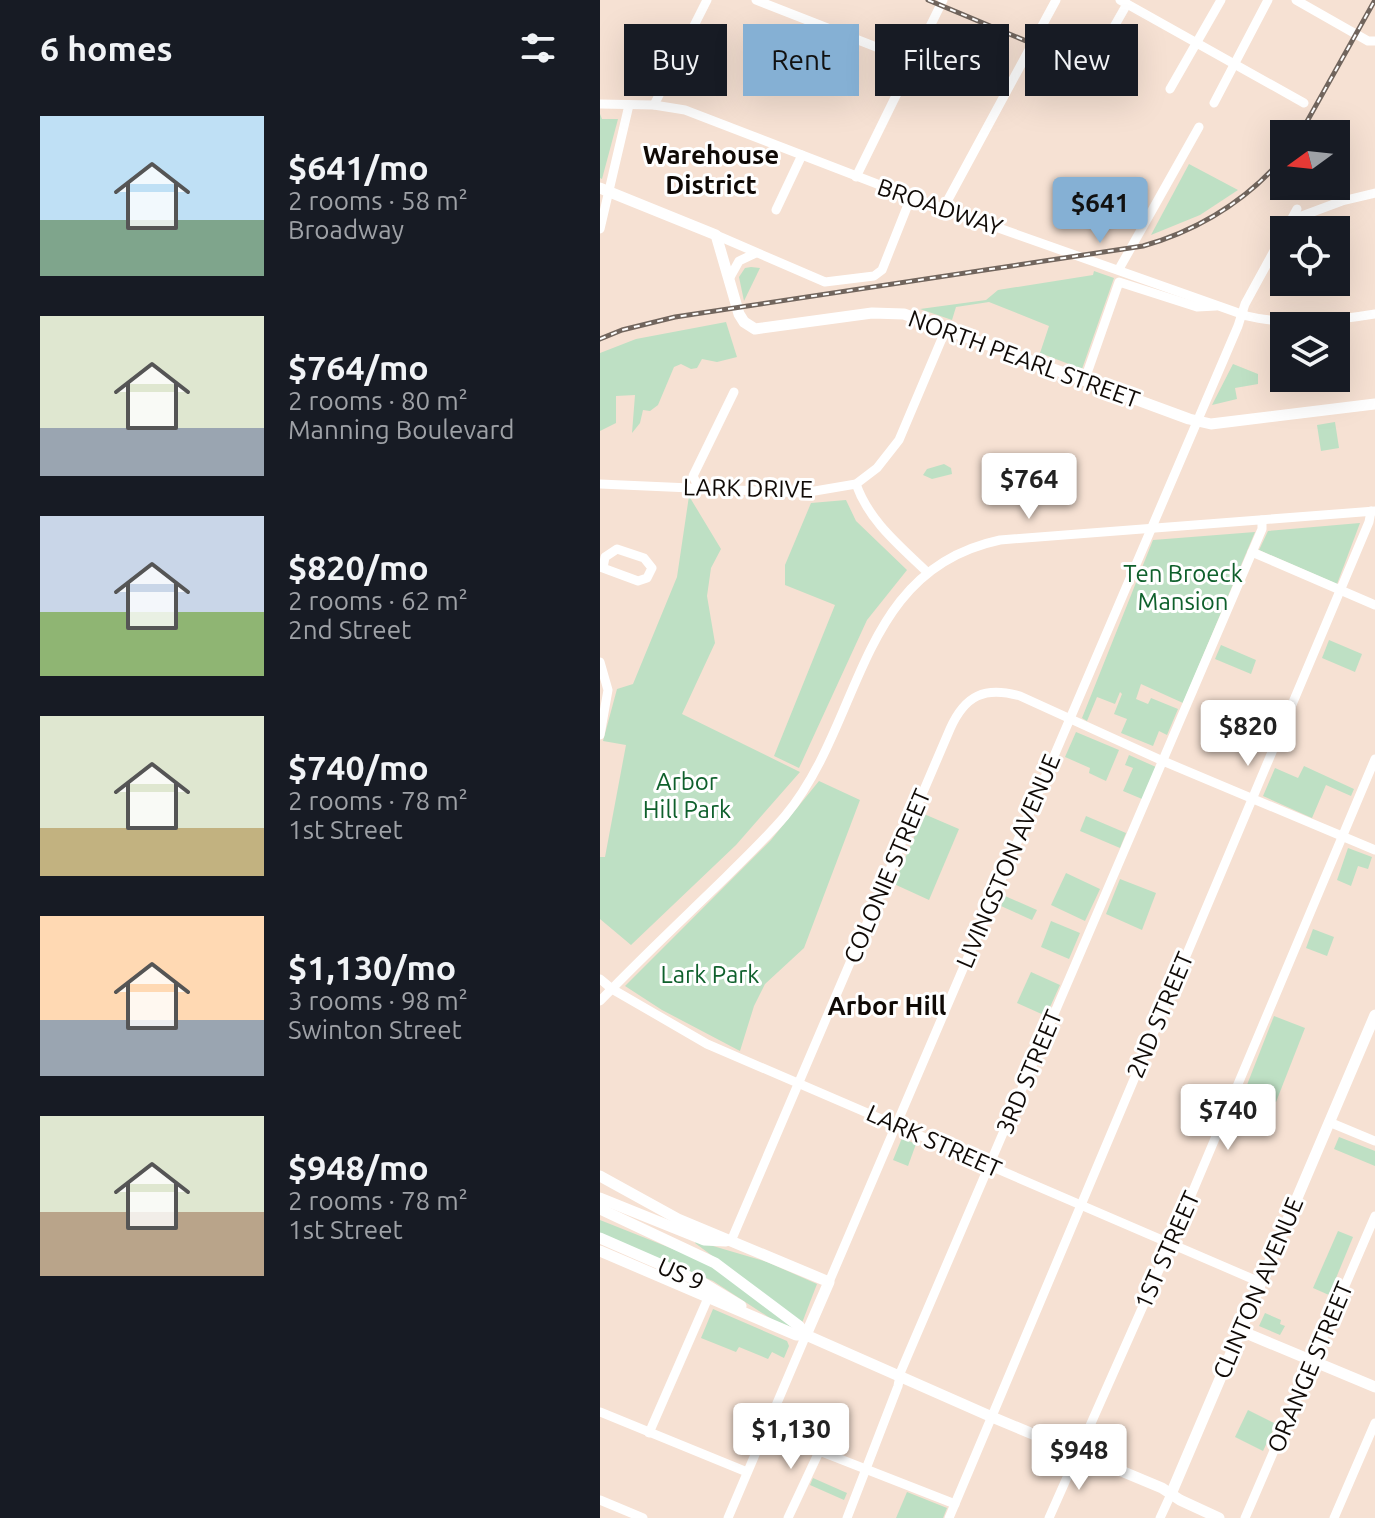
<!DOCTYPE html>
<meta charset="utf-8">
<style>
body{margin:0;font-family:Ubuntu,sans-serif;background:#242831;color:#f1f3f6;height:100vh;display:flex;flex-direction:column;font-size:30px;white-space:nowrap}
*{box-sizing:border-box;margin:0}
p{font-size:26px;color:#9ea1a6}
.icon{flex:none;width:44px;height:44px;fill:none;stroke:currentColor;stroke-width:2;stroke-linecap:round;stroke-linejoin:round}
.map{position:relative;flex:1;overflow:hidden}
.drawer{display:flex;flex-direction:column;background:#171b24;width:600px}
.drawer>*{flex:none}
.top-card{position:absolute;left:24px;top:24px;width:630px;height:72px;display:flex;gap:16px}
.needle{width:52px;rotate:255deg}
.controls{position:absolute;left:670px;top:120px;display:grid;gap:16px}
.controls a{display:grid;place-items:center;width:80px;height:80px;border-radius:0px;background:#171b24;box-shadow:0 8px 32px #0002;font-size:40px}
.price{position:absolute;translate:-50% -68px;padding:0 18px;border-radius:8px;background:#fff;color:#222;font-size:26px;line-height:52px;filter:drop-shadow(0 2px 4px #0008)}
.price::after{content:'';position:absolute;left:50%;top:48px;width:24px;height:18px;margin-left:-12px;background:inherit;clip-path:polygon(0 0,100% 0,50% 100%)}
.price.current{background:#85b0d4;color:#111}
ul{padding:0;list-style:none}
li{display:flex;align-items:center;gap:24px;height:200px;padding:0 40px}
li span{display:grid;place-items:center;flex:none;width:224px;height:160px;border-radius:0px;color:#555}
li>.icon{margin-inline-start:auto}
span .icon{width:96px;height:96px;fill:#fffc;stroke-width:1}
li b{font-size:34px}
h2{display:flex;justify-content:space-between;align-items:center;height:96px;padding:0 40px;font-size:34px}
.pill{padding:0 28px;border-radius:0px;background:#171b24;box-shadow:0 8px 32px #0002;font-size:28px;line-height:72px}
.pill.current{background:#85b0d4;color:#111}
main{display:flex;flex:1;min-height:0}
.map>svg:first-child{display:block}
.green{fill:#bee0c4}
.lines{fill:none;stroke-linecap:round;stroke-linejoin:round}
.minor{stroke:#fff;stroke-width:9}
.major{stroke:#fff;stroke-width:11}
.rail-casing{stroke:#71655d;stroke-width:5}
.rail{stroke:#fff;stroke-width:2;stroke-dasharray:6;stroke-linecap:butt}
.labels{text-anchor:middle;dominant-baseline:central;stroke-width:6;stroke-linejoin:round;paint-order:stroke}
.street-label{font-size:24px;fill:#100a06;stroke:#fff}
.park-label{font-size:24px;fill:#0f602c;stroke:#fff}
.neighbourhood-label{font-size:26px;font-weight:bold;fill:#100a06;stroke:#fff}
</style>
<main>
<section class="drawer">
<h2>6 homes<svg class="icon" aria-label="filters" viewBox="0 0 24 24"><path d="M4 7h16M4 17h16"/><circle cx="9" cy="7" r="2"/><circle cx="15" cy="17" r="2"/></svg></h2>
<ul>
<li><span style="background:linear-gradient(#bfe0f5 65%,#7fa58c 0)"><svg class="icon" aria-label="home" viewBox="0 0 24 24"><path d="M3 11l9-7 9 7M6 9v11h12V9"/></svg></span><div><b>$641/mo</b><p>2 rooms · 58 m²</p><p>Broadway</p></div></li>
<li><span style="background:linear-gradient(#dfe7d0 70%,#9aa5b1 0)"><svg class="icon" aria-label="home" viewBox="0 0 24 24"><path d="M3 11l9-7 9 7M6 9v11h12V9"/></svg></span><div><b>$764/mo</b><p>2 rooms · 80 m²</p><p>Manning Boulevard</p></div></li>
<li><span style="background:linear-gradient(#c9d6e8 60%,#8fb573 0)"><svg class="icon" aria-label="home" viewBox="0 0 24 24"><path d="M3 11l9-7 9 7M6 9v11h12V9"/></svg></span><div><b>$820/mo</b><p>2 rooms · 62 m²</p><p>2nd Street</p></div></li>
<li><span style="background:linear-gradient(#dfe7d0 70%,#c2b280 0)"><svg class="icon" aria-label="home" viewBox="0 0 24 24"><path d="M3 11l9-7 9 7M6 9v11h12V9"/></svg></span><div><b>$740/mo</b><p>2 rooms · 78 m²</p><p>1st Street</p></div></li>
<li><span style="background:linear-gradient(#ffd9b3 65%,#9aa5b1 0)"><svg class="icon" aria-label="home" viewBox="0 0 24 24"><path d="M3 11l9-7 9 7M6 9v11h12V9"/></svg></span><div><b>$1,130/mo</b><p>3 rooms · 98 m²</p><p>Swinton Street</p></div></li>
<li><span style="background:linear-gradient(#dfe7d0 60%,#b9a48a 0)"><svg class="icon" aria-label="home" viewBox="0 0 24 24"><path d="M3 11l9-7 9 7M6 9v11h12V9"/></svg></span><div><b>$948/mo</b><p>2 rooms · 78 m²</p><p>1st Street</p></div></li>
</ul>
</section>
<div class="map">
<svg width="775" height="1518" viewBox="0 0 775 1518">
<rect width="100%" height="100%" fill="#f6e1d3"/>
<g class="green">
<polygon points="0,114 2,119 18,119 2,179 0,178"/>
<polygon points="589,164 638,190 600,215 551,235"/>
<polygon points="151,267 160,268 144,301 139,277 145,268"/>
<polygon points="494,271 514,278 482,369 440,353 449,326 389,302 356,307 352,320 320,309 386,300 398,290 493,275"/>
<polygon points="126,322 137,357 117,362 102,359 97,368 91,369 81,364 74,367 58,405 50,411 43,410 40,423 32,433 35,395 16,396 16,423 0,431 0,353 36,339"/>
<polygon points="633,364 658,374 658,384 635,388 637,399 612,405"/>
<polygon points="735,422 739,448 721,451 717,425"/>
<polygon points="344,464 351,468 352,474 332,479 323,475 327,469"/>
<polygon points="89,496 121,549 111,568 107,596 115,643 82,714 200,772 136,845 31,945 0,919 0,857 5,857 26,745 3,741 17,689 33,684 77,577"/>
<polygon points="246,500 256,521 307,570 267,620 199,768 174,756 235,605 185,585 185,565 211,503"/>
<polygon points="760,523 737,584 659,550 668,531"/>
<polygon points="655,532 583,703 541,684 536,699 548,704 551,698 578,709 567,735 559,731 553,746 521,733 527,719 514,714 522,694 520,692 515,704 497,697 487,721 482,718 553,540"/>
<polygon points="729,640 762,654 755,672 722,658"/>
<polygon points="621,645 656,660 651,674 615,659"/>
<polygon points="476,732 519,750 506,781 489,773 490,768 465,757"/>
<polygon points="529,755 556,767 542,799 523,791 533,768 525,765"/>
<polygon points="704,766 754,789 751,796 726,785 712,818 663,796 675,768 698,778"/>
<polygon points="219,781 260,800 204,948 165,984 154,1006 140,1051 62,1010 25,986 171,840"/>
<polygon points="324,814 359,829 329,900 294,884"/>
<polygon points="486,816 526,833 520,848 480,831"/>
<polygon points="748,848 772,857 768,869 758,866 751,886 737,880"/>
<polygon points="466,873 500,889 485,921 451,905"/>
<polygon points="520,879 556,893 542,930 506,914"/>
<polygon points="405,896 437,910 432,920 401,906"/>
<polygon points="451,921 480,933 469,959 441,947"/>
<polygon points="713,929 734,937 727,956 706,948"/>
<polygon points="431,972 460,985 446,1016 417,1003"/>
<polygon points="674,1016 705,1028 676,1102 645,1090"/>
<polygon points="739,1137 775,1151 775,1166 734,1149"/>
<polygon points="302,1138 316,1144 308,1166 293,1160"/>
<polygon points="0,1220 98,1259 116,1269 196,1329 173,1320 113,1281 0,1234"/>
<polygon points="738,1231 753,1237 729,1295 713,1288"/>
<polygon points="96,1241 167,1262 217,1284 202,1323 95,1243"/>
<polygon points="113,1309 187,1341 189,1346 184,1358 172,1352 168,1359 139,1347 136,1352 101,1338"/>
<polygon points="665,1313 681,1320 680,1324 685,1326 680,1335 659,1326"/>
<polygon points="648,1410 676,1424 663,1451 635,1437"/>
<polygon points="213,1478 247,1493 244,1500 210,1485"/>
<polygon points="307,1492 347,1508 343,1518 296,1518"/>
</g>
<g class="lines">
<g class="minor">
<polyline points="156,0 312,61"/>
<polyline points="520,0 704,103"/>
<polyline points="696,0 768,41 775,41"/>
<polyline points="495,60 527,4"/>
<polyline points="570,89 621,0"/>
<polyline points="614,103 668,0"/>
<path d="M0 104 54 105 85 110 311 197 647 316C688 326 733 321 775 314"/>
<polyline points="54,105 107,0"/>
<polyline points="256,177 343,0"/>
<polyline points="344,207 456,0"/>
<polyline points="176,210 202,155"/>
<polyline points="691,220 742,201 775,193"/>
<polyline points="0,229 29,105"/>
<polyline points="116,235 225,282 274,276 282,270 311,197"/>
<polyline points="519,269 599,127"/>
<polyline points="129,279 139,261 156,253"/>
<polyline points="485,379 519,282 597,307 616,306"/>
<polyline points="0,484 203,493 256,484 277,468 299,440 346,329"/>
<path d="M256 484C269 521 299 545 327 572"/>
<polyline points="99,488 93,476 134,392"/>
<polyline points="652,552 775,605"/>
<polyline points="0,567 38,581 47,578 52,568 44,558 17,549 5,557 3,568"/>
<polyline points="0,662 8,690 0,735"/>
<polyline points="0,979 12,989 107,1044 662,1283"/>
<path d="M0 1001C41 958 84 918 126 877 146 857 167 837 185 816 264 721 257 570 400 540L775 511"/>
<polyline points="729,1122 775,1141"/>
<path d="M131 1241 350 729C365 695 385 686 420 696L563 761 775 850"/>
<polyline points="229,1282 638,326 645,304 697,209"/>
<polyline points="0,1412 147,1472"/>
<polyline points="49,1433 108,1298"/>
<polyline points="0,1500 43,1518"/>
<polyline points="128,1518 206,1335"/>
<polyline points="188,1518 218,1454 222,1452 355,1504"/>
<polyline points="247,1518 298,1386 301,1371 662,529 662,520"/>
<polyline points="349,1518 769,522 771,511"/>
<polyline points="449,1518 571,1243 775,759"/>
<polyline points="560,1518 571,1494"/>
<polyline points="645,1518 775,1216"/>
<polyline points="734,1518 775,1423"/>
</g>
<g class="major">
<polyline points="0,188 116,235 139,314 144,322 155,329 272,313 304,314 589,419 611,424 775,404"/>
<polyline points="0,1176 78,1219 229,1282 206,1335"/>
<polyline points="0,1198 104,1240 126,1241"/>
<polyline points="0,1209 115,1263 199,1326 206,1335"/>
<polyline points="0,1238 103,1283 141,1306"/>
<polyline points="0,1251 196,1335 206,1335 392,1417 562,1488 580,1500 619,1518"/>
<polyline points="641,1331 775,1387"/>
<polyline points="571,1494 775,1015"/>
</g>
<defs>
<g id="rail">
<polyline points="328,0 462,56"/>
<polyline points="700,134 775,0"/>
<path d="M0 339 22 330 75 317 543 246C599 230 646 201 684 157"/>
</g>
</defs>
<use href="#rail" class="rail-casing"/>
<use href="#rail" class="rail"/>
</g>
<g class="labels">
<g class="street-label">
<text transform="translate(340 207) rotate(19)">BROADWAY</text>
<text transform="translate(424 359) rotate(20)">NORTH PEARL STREET</text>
<text transform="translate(148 488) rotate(1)">LARK DRIVE</text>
<text transform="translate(408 861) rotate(-67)">LIVINGSTON AVENUE</text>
<text transform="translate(287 876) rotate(-67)">COLONIE STREET</text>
<text transform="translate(560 1015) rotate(-67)">2ND STREET</text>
<text transform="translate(429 1072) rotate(-67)">3RD STREET</text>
<text transform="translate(334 1141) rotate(24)">LARK STREET</text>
<text transform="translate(567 1250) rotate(-66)">1ST STREET</text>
<text transform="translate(81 1274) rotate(24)">US 9</text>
<text transform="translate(658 1288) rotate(-67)">CLINTON AVENUE</text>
<text transform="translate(710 1367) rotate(-67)">ORANGE STREET</text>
</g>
<g class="park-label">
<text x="583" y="573">Ten Broeck<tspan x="583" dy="28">Mansion</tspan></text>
<text x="87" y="781">Arbor<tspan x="87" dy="28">Hill Park</tspan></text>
<text x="110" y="974">Lark Park</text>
</g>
<g class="neighbourhood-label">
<text x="111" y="154">Warehouse<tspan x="111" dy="30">District</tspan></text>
<text x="287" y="1005">Arbor Hill</text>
</g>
</g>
</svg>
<div class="controls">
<a><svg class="needle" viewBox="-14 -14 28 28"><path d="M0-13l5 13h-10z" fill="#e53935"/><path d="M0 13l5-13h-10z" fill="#9ea1a6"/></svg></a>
<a><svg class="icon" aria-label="locate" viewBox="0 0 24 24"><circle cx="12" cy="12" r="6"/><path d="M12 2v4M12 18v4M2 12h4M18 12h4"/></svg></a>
<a><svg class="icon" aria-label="layers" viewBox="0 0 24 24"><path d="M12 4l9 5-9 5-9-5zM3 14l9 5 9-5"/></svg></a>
</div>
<b class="price current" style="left:500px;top:245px">$641</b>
<b class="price" style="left:429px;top:521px">$764</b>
<b class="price" style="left:648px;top:768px">$820</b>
<b class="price" style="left:628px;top:1152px">$740</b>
<b class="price" style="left:191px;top:1471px">$1,130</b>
<b class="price" style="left:479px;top:1492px">$948</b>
<div class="top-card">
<a class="pill">Buy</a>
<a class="pill current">Rent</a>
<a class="pill">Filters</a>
<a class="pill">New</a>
</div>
</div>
</main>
